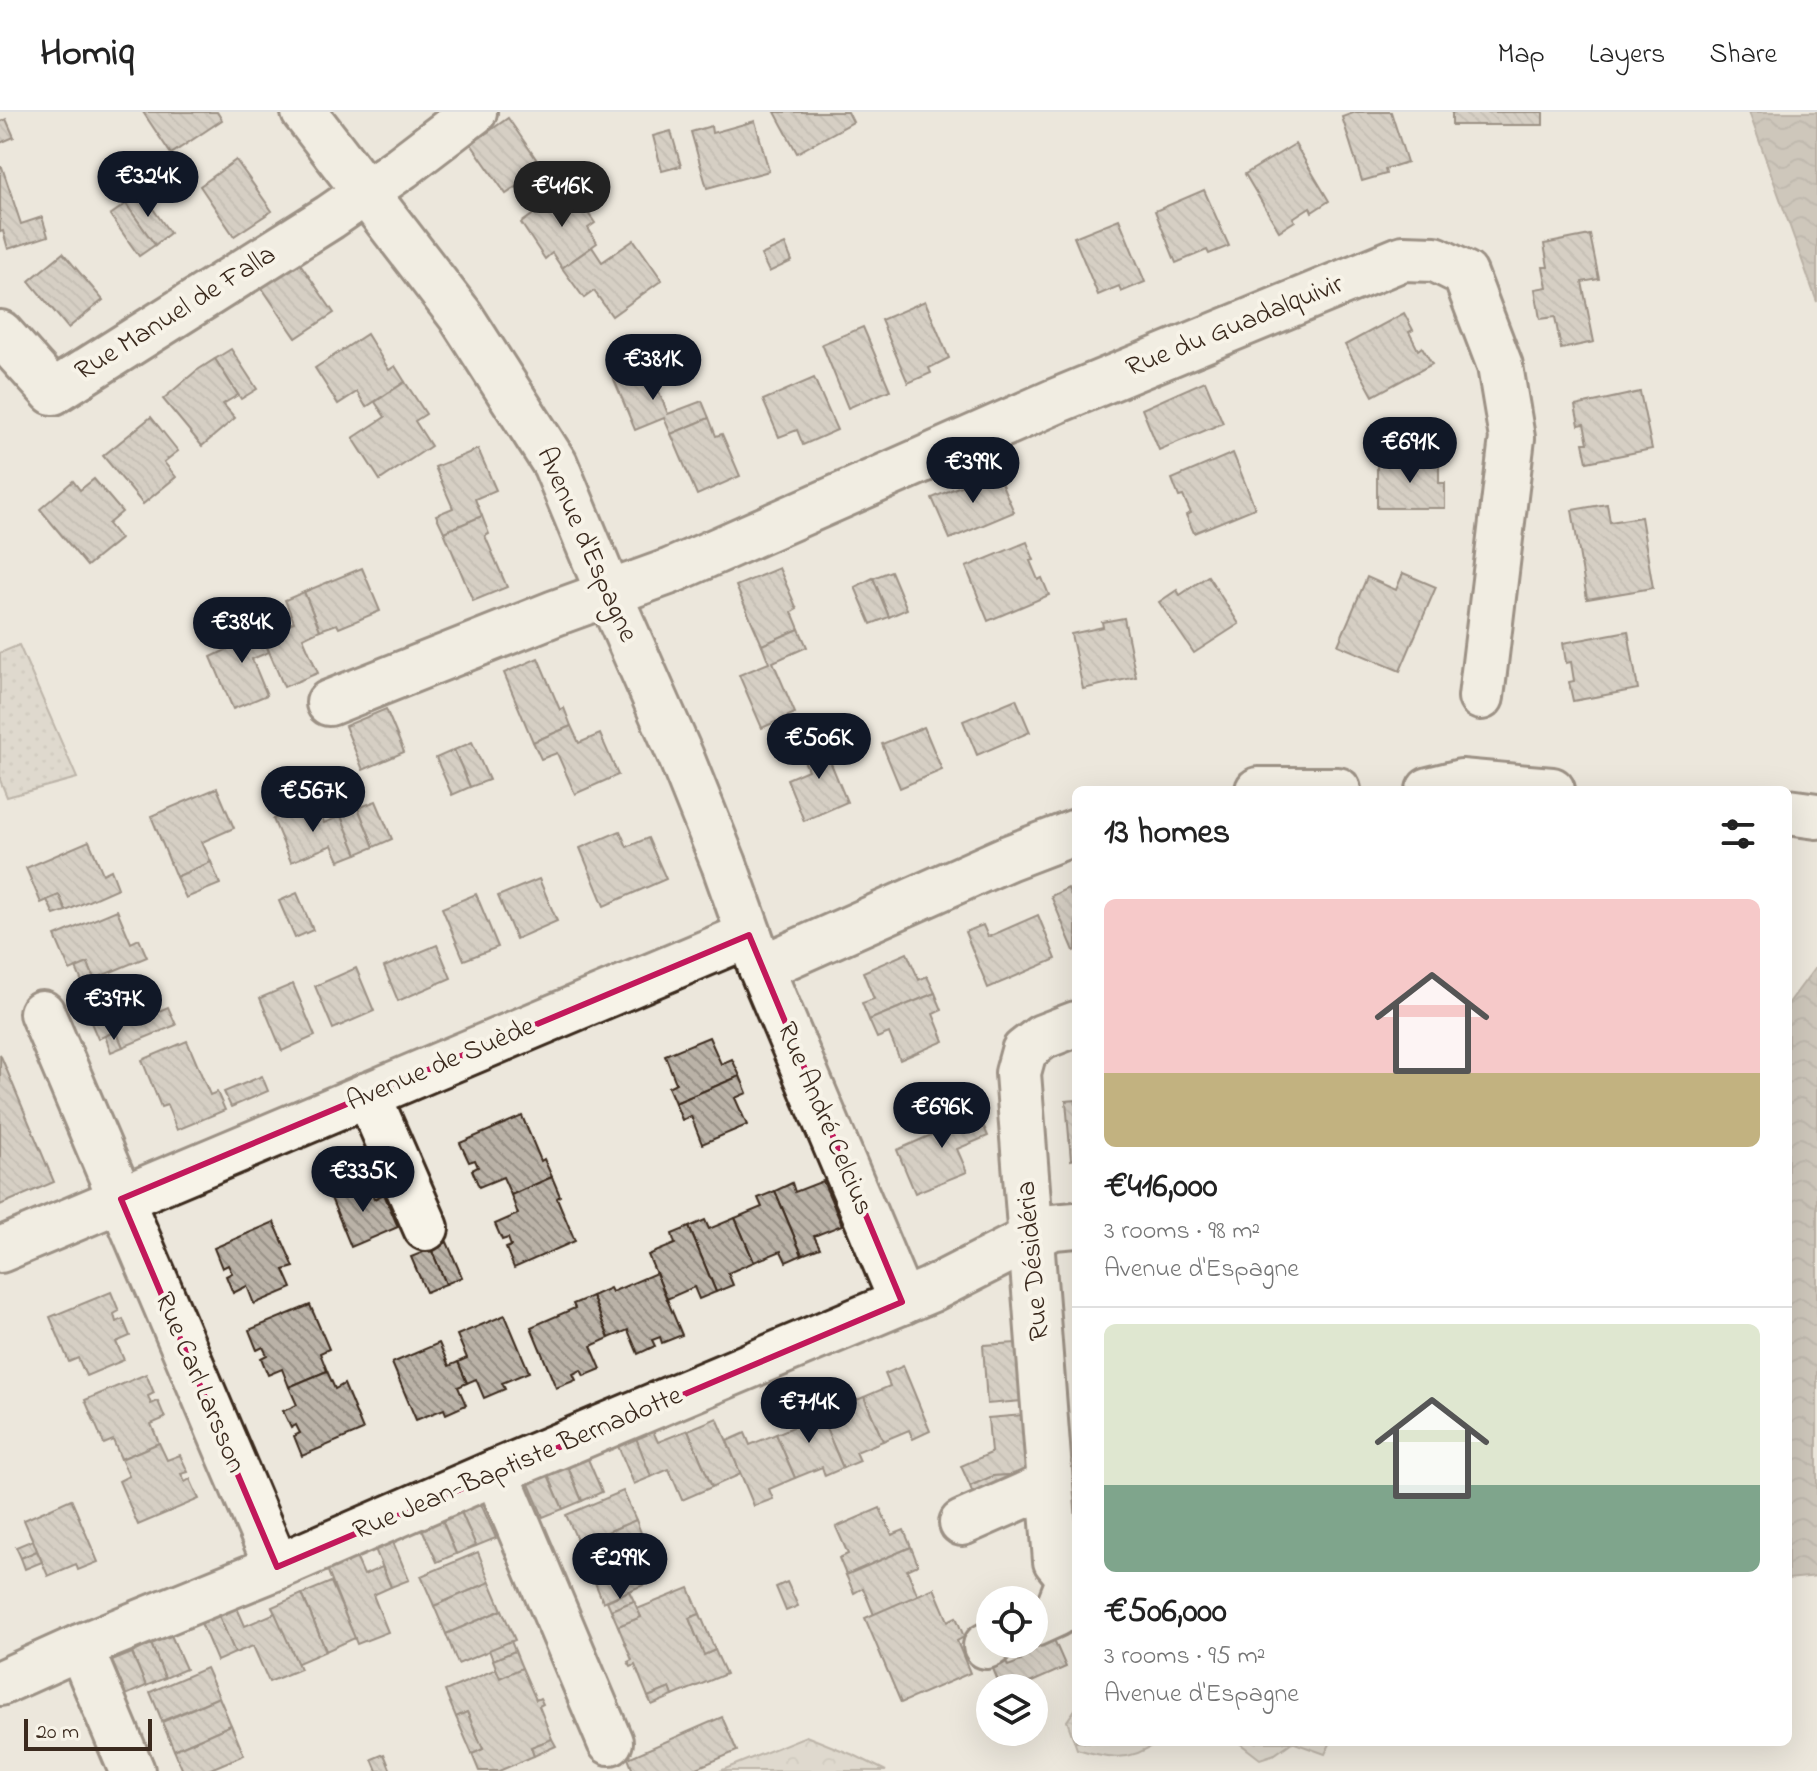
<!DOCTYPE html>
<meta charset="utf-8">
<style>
body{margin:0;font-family:"Indie Flower",sans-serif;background:#f6f6f6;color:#222;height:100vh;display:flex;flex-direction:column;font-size:30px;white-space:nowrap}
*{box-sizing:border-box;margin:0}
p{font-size:26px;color:#767676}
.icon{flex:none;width:44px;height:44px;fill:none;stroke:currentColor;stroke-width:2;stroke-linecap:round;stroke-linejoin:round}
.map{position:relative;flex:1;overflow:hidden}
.drawer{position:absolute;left:1072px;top:674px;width:720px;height:960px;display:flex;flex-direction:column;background:#fff;border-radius:12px;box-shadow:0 8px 32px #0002}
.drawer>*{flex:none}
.tools{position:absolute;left:976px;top:1474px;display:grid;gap:16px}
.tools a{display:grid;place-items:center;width:72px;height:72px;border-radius:50%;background:#fff;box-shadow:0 8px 32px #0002;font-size:40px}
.scale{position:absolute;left:24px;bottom:20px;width:128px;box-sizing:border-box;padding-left:8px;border:4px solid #3b2a1e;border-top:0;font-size:22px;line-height:28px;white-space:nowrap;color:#3b2a1e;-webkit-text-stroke:6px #f7f3e8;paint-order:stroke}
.price{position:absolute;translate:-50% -68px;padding:0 18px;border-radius:28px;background:#111827;color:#fff;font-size:26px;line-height:52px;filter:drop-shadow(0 2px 4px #0008)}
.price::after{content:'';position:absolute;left:50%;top:48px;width:24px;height:18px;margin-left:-12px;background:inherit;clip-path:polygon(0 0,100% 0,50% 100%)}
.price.active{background:#222;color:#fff}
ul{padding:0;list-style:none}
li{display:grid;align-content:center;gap:16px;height:424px;padding:0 32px}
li+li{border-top:2px solid #e0e0e0}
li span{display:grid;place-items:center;height:248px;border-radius:12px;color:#555}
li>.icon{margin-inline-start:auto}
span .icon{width:144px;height:144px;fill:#fffc;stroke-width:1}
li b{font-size:34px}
h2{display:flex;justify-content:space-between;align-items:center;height:96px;padding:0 32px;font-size:34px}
header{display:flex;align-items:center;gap:48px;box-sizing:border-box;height:112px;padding:0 40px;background:#fff;border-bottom:2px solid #e0e0e0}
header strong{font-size:38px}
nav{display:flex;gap:44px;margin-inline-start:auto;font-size:28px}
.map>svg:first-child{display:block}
.grass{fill:url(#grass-dots);stroke:#84796d;stroke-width:2}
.forest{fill:url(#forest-crowns);stroke:#84796d;stroke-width:2}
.water{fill:url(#water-waves);stroke:#7c7064;stroke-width:2}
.building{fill:url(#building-back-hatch);stroke:#3b2a1e;stroke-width:2}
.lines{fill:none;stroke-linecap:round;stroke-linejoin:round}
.minor-casing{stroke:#3b2a1e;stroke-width:50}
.minor{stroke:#f7f3e8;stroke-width:44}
.marked{fill:none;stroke:#c2185b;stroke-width:6;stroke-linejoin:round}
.labels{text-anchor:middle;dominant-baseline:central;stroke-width:8;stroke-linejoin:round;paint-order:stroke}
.street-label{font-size:28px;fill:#3b2a1e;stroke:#f7f3e8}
</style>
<header>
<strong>Homiq</strong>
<nav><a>Map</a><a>Layers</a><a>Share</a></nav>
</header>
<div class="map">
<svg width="1817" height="1659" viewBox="0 0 1817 1659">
<defs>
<pattern id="grass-dots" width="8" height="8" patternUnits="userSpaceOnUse" patternTransform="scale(2)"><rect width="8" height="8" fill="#cec8bc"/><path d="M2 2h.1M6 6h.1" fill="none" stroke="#b2aca1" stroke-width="1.8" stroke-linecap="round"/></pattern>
<pattern id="forest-crowns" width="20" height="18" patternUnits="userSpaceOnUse" patternTransform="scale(2)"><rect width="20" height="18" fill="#cec8bc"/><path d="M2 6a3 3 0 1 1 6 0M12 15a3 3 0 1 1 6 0" fill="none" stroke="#b2aca1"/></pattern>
<pattern id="water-waves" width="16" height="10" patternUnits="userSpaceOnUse" patternTransform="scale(2)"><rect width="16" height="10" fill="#a89f93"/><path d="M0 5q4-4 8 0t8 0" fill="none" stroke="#8a8277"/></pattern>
<pattern id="building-back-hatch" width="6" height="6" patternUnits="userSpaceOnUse" patternTransform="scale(2)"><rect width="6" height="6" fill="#bab2a7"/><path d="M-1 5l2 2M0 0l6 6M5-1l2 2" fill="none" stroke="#989187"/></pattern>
</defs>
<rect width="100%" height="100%" fill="#ece7dc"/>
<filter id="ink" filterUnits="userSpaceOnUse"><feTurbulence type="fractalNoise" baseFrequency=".0125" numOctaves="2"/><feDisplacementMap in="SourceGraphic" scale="16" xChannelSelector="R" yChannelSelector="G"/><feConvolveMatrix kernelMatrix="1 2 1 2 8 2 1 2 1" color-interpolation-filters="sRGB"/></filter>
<g filter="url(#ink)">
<polygon class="grass" points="19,533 77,666 7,685 0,668 0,541"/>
<g class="forest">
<path d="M1076 1596V1630H1157C1130 1651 1108 1646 1077 1637L1067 1609Z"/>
<polygon points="806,1624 856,1644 886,1659 720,1659"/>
<polygon points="1238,1630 1331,1630 1325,1642 1292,1630 1275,1642 1260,1647"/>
</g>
<g class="water">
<polygon points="1749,0 1817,0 1817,190"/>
<polygon points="1817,853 1817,1464 1788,1467 1788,892"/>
</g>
<g class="building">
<polygon points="143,0 217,0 222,8 171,42"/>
<polygon points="775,0 848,0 853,10 797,41"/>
<polygon points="1356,0 1391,0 1407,50 1385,57 1386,62 1362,69 1342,5"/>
<rect x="1452" y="0" width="91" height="13"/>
<polygon points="508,6 543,57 506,82 471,32"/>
<polygon points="6,7 14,25 0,31 0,10"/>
<polygon points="755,9 769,59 707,76 691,20 711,14 712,21"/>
<polygon points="671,19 681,54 662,59 653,24"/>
<polygon points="1295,32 1329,89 1312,100 1310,95 1293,106 1295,109 1279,119 1245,62"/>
<polygon points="236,48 272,99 234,124 200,74"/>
<polygon points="0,55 2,55 21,112 42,105 48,124 8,137 3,119 0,120"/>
<polygon points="570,76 595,111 588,116 597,131 562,156 552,141 545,147 521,111"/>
<polygon points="1204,78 1229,134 1209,142 1207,138 1176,151 1155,99"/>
<polygon points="142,81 170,121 155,133 126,92"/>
<polygon points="126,92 155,133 139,144 110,103"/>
<polygon points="1119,107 1145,170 1121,180 1119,174 1098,183 1074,125"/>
<polygon points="1590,123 1599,167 1582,170 1594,230 1561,237 1555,205 1540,207 1535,177 1547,175 1543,155 1548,155 1544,132"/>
<polygon points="634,128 662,168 612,204 594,179 584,186 562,156 592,135 602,150"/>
<polygon points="785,132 792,149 769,160 761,143"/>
<polygon points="63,141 103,188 68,216 29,169"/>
<polygon points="299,150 334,201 296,226 262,176"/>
<polygon points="925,189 949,246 929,256 931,261 908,271 881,208"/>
<polygon points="1404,201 1413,218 1409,220 1418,238 1422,235 1432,252 1373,284 1345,233"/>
<polygon points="863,215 890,278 848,296 822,232"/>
<polygon points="367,222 389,258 395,254 405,270 366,295 357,280 338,292 315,256"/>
<polygon points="231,237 257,277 241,287 215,247"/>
<polygon points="215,247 238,283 223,292 235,306 202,334 163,287 196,259"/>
<polygon points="647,251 668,302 702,289 709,306 671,322 664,306 635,318 613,265"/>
<polygon points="814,266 837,318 803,333 797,318 779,325 763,288"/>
<polygon points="1205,269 1223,311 1159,338 1142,297"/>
<polygon points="405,270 426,302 415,309 431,334 380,368 353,326 385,305 375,290"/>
<polygon points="1640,280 1652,337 1587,350 1583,331 1588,331 1584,312 1579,313 1575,294"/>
<polygon points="151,305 178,339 164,350 176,365 143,392 103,344"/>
<polygon points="709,306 716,324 722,322 740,364 697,383 671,322"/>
<polygon points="478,337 496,378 475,387 482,404 444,420 436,403 453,396 435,355"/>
<polygon points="1233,341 1255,396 1194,421 1186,403 1191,401 1183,384 1179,385 1172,367"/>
<polygon points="1377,348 1439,349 1439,371 1445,371 1445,396 1377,396"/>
<polygon points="996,359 1014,400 950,427 932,386"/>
<polygon points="94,367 122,400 108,412 120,427 87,454 40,397 73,369 80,378"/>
<polygon points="1607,392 1610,410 1641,405 1653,476 1587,487 1572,398"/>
<polygon points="482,404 489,422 485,424 507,475 473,489 444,420"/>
<polygon points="1027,430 1034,448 1030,449 1038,468 1042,466 1049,483 988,509 966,455"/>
<polygon points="362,456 380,499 339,516 337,512 320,518 304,480"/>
<polygon points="779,456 797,497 792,500 799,517 762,533 736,474"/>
<polygon points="891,459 907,497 889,505 873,466"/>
<polygon points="1403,461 1436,475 1400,559 1338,533 1367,465 1396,478"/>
<polygon points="1208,464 1239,512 1194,541 1159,490 1177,478 1180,483"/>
<polygon points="873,466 889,505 871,512 855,475"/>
<polygon points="304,480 320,518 303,526 318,561 284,575 262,523 294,510 285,488"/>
<polygon points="253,502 269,540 252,547 267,583 233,597 211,545 243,530 234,510"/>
<polygon points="1124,506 1136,565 1083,577 1071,522 1103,515 1102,510"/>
<polygon points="799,517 807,535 773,550 795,601 762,616 739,563 769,551 762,533"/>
<polygon points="1628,519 1638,577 1573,589 1569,570 1574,569 1571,550 1566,551 1563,531"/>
<polygon points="538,546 560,598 564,596 571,614 533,630 504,561"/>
<polygon points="1016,587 1030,620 977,643 963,609"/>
<polygon points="386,597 404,640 363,658 345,614"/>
<polygon points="571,614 579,631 600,622 618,663 575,682 557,641 541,647 533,630"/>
<polygon points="924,615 942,658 900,676 882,632"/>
<polygon points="839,625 846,642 830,649 847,690 804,709 787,667 808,658 801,641"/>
<polygon points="472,630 489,668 470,675 454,638"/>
<polygon points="454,638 470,675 452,683 436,646"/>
<polygon points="217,676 234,716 202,730 211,750 176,765 151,704"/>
<polygon points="315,689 324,711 341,704 357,742 339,749 332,733 291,750 273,707"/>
<polygon points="376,689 392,727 374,735 358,696"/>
<polygon points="358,696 374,735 357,742 341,704"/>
<polygon points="620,719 627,735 648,726 666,767 604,794 580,736"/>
<polygon points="89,729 103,762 111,758 118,776 66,799 59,783 41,791 26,756"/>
<polygon points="211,750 220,772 186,786 176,765"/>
<polygon points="539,767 557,809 516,827 498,784"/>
<polygon points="1068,776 1073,788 1076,787 1076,838 1074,839 1051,784"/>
<polygon points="297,781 313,818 295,826 279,789"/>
<polygon points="476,782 498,835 464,848 442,796"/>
<polygon points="59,783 66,799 54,803 47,788"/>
<polygon points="117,798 131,831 139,827 147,845 94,867 88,851 70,859 55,824"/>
<polygon points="1038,803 1056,847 988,876 965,820 983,813 988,825"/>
<polygon points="437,833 451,866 398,889 384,855"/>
<polygon points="907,841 919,868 927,864 935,881 869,908 862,891 874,887 863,860"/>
<polygon points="88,851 94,867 83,872 76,856"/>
<polygon points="356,856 374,899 333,917 315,874"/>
<polygon points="146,866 159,899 168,895 176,913 123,935 116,919 98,927 83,892"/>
<polygon points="293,872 315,924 282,939 260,886"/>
<polygon points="935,881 942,898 933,902 944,929 900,948 889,921 877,926 869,908"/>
<polygon points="116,919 123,935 111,940 105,924"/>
<polygon points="709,925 721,952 732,947 740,964 675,991 668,975 676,971 665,943"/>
<polygon points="187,929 210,983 217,980 225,998 177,1018 167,993 161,995 142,948"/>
<polygon points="0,942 54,1070 0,1093"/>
<polygon points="262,964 268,979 231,995 224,980"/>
<polygon points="740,964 747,981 735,986 747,1013 702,1032 691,1004 682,1008 675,991"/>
<polygon points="1076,988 1076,1047 1071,1048 1066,989"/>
<polygon points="974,992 988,1024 957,1037 967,1060 915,1081 897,1038 947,1016 942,1006"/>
<polygon points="522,1004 541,1049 544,1047 552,1065 511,1083 503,1065 479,1075 472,1058 478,1055 475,1048 469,1050 460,1031"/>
<polygon points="552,1065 560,1084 557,1086 575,1129 514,1156 506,1136 511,1134 508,1126 502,1128 495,1112 518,1102 511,1083"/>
<polygon points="377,1066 384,1082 374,1087 367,1070"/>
<polygon points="823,1069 842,1113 814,1124 820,1136 802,1143 775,1079 792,1071 795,1080"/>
<polygon points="367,1070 374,1087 384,1082 398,1115 351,1135 331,1086"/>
<polygon points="775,1079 802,1143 786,1150 781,1139 754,1150 735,1106 762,1095 758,1086"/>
<polygon points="735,1106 754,1150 728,1161 733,1173 716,1180 689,1115 705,1108 709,1117"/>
<polygon points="274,1110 294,1155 284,1158 292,1176 254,1192 247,1174 233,1181 226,1164 232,1161 228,1153 222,1156 214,1136"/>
<polygon points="689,1115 716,1180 699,1187 694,1175 667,1187 648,1143 675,1132 672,1122"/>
<polygon points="447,1130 462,1165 446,1172 431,1137"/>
<polygon points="431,1137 446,1172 426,1180 411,1145"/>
<polygon points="656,1161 682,1223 662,1231 660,1225 652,1228 655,1234 638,1242 628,1218 609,1226 592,1184 610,1176 612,1180"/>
<polygon points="111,1180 119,1199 114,1202 116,1210 123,1207 130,1224 116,1230 124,1248 86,1264 78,1246 69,1250 50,1205"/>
<polygon points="592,1184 609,1226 591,1234 601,1257 584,1264 581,1258 573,1262 576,1268 556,1276 531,1215 575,1196 573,1192"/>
<polygon points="310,1193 329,1237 320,1241 327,1259 289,1275 282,1257 268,1263 261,1246 267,1243 263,1235 257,1238 249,1218"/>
<polygon points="505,1203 529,1260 502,1271 505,1277 484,1286 476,1267 467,1271 458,1250 467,1246 457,1223"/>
<polygon points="439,1231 449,1254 458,1250 467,1271 458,1275 466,1293 446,1302 444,1297 416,1308 392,1251"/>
<polygon points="1017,1231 1022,1289 987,1292 983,1233"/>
<polygon points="903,1254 930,1319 913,1327 909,1318 883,1329 864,1285 890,1274 885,1262"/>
<polygon points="327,1259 335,1277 344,1272 363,1318 302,1344 294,1324 300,1321 296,1313 291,1316 283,1299 297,1293 289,1275"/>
<polygon points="146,1262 154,1281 148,1284 151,1292 158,1289 165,1306 151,1312 159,1331 121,1347 113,1328 104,1332 85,1288"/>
<polygon points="832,1284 837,1296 864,1285 883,1329 856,1340 860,1349 843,1356 815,1291"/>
<polygon points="815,1291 843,1356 825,1364 822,1355 795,1366 776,1322 803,1311 798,1299"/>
<polygon points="1023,1303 1027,1362 993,1364 970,1374 961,1354 991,1341 988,1306"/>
<polygon points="717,1306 741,1362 712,1375 688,1318"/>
<polygon points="688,1318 712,1375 682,1388 669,1357 651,1365 636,1326 653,1319 658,1330"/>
<polygon points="745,1321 750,1333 776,1322 795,1366 769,1377 773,1387 754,1394 727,1329"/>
<polygon points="636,1326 651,1365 634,1372 618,1334"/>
<polygon points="159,1331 167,1348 180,1343 188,1360 181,1362 185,1370 190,1367 199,1387 138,1413 119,1369 129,1364 121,1347"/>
<polygon points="588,1347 602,1380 582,1389 568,1355"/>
<polygon points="568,1355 582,1389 563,1397 548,1363"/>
<polygon points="1027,1362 974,1385 970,1374 993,1364"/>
<polygon points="548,1363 563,1397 543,1405 529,1372"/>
<polygon points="623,1379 636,1408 579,1432 566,1403"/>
<polygon points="71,1387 98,1450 78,1458 76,1452 48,1464 24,1408"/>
<polygon points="481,1392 496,1426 476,1434 461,1400"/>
<polygon points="880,1396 892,1423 904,1418 911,1435 846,1463 839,1446 848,1442 836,1415"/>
<polygon points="461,1400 476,1434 456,1442 442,1408"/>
<polygon points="442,1408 456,1442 437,1450 422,1417"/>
<polygon points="636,1408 647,1436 591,1461 579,1432"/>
<polygon points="33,1428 37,1439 21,1446 16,1435"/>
<polygon points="393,1430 409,1468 391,1475 375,1437"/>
<polygon points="911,1435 918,1453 907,1458 918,1484 874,1503 863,1476 854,1481 846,1463"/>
<polygon points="647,1436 660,1466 603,1490 591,1461"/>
<polygon points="37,1439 42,1450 25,1457 21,1446"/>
<polygon points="478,1440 490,1470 434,1494 421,1464"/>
<polygon points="356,1445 364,1463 382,1455 391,1475 373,1483 388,1520 357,1532 327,1457"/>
<polygon points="331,1470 355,1526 326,1539 302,1482"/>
<polygon points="490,1470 502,1498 446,1522 434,1494"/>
<polygon points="787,1470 798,1494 786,1499 776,1475"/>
<polygon points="689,1476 700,1502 689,1506 704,1543 715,1538 726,1562 673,1584 670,1576 648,1585 635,1553 631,1555 628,1550 632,1548 618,1514 641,1505 637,1497"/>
<polygon points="934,1476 948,1509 956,1505 964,1525 957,1529 970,1561 901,1591 865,1506"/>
<polygon points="629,1479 634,1489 611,1498 607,1489"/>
<polygon points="302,1482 326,1539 296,1552 272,1495"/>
<polygon points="634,1489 641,1505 618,1514 611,1498"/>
<polygon points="237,1496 245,1514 275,1501 300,1557 269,1570 253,1534 235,1541 219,1504"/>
<polygon points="502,1498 515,1528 458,1552 446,1522"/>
<polygon points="700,1502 715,1538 704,1543 689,1506"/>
<polygon points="219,1504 235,1541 217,1549 201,1511"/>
<polygon points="171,1523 186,1557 165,1566 151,1532"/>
<polygon points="1052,1523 1066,1555 1018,1576 1001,1576 991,1552 1005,1546 1008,1554 1021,1549 1016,1539"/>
<polygon points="511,1529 515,1539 493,1548 489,1538"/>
<polygon points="151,1532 165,1566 146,1574 132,1541"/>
<polygon points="515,1539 522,1556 500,1566 493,1548"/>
<polygon points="132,1541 146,1574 126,1583 112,1549"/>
<polygon points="206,1556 219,1585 162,1609 150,1580"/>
<polygon points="522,1556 536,1588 540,1586 543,1592 539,1594 552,1627 531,1635 534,1644 499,1659 479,1659 472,1642 483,1637 467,1600 456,1605 445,1579 496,1557 500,1566"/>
<polygon points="670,1576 673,1584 652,1593 648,1585"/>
<polygon points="219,1585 231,1613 174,1638 162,1610"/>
<polygon points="467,1600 483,1637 472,1642 456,1605"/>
<polygon points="722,1605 737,1639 690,1659 633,1659 628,1646"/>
<polygon points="231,1613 244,1643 206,1659 183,1659 174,1638"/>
<polygon points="552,1627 556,1634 534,1644 531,1635"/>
<polygon points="384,1642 391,1659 377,1659 372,1647"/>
</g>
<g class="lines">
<defs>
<g id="minor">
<polyline points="304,0 460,203 555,352 609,482 681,645 724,752 761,856 902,1190"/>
<polyline points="0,221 53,280 330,105 402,55 474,0"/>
<polyline points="329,591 555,501 671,459 1056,289 1403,146 1435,147 1465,162 1500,254 1512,326 1481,585"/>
<polyline points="1258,678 1338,678"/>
<polyline points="1429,678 1461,670 1552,678"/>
<polyline points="1788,700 1817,704"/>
<polyline points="761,856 1008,746 1076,720"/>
<polyline points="42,901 277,1455"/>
<polyline points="1076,912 1042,925 1024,939 1018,961 1056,1449 1070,1466 1076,1468"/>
<polyline points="368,983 426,1116"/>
<polyline points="0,1138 749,823"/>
<polyline points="496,1360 610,1630"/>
<polyline points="962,1411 1050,1372"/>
<polyline points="1034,1512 1056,1502 1070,1466"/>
<polyline points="986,1534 990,1532"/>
<polyline points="80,1535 132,1659"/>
<polyline points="0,1571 80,1535 277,1455 496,1360 930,1178 1053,1115 1076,1113"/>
</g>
</defs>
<use href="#minor" class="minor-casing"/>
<use href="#minor" class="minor"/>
</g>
</g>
<path d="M0 0H1817V1659H0ZM749 823 902 1190 277 1455 121 1087Z" fill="#ece7dc" fill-opacity=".55" fill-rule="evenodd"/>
<path class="marked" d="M749 823 902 1190 277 1455 121 1087Z"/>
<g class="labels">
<g class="street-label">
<text transform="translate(176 202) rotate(-32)">Rue Manuel de Falla</text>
<text transform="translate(1235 215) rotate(-22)">Rue du Guadalquivir</text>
<text transform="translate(586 433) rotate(66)">Avenue d'Espagne</text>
<text transform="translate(441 953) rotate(-23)">Avenue de Suède</text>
<text transform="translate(824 1007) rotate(67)">Rue André Celcius</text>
<text transform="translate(1034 1149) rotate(-95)">Rue Désidéria</text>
<text transform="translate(199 1271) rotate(67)">Rue Carl Larsson</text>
<text transform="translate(518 1352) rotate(-23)">Rue Jean-Baptiste Bernadotte</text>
</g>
</g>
</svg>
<div class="tools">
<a><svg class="icon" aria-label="locate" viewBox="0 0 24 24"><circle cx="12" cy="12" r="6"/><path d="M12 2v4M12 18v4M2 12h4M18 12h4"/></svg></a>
<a><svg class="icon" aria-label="layers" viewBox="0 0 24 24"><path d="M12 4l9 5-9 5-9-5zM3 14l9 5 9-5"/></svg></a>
</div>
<div class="scale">20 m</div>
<b class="price" style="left:148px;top:107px">€324K</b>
<b class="price active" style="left:562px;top:117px">€416K</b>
<b class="price" style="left:653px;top:290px">€381K</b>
<b class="price" style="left:1410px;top:373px">€691K</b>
<b class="price" style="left:973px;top:393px">€399K</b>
<b class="price" style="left:242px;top:553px">€384K</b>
<b class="price" style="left:819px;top:669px">€506K</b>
<b class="price" style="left:313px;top:722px">€567K</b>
<b class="price" style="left:114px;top:930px">€397K</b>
<b class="price" style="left:942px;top:1038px">€696K</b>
<b class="price" style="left:363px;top:1102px">€335K</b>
<b class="price" style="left:809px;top:1333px">€714K</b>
<b class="price" style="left:620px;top:1489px">€299K</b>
<section class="drawer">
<h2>13 homes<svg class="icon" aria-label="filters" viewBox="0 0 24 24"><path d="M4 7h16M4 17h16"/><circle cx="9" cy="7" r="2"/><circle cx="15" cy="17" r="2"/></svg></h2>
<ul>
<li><span style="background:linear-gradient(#f6c9c9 70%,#c2b280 0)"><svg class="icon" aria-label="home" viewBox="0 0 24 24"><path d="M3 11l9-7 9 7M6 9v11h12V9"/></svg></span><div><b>€416,000</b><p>3 rooms · 98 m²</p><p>Avenue d'Espagne</p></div></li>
<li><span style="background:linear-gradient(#dfe7d0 65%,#7fa58c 0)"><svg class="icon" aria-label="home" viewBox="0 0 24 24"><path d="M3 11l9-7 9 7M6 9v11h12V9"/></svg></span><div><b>€506,000</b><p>3 rooms · 95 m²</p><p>Avenue d'Espagne</p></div></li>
</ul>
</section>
</div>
